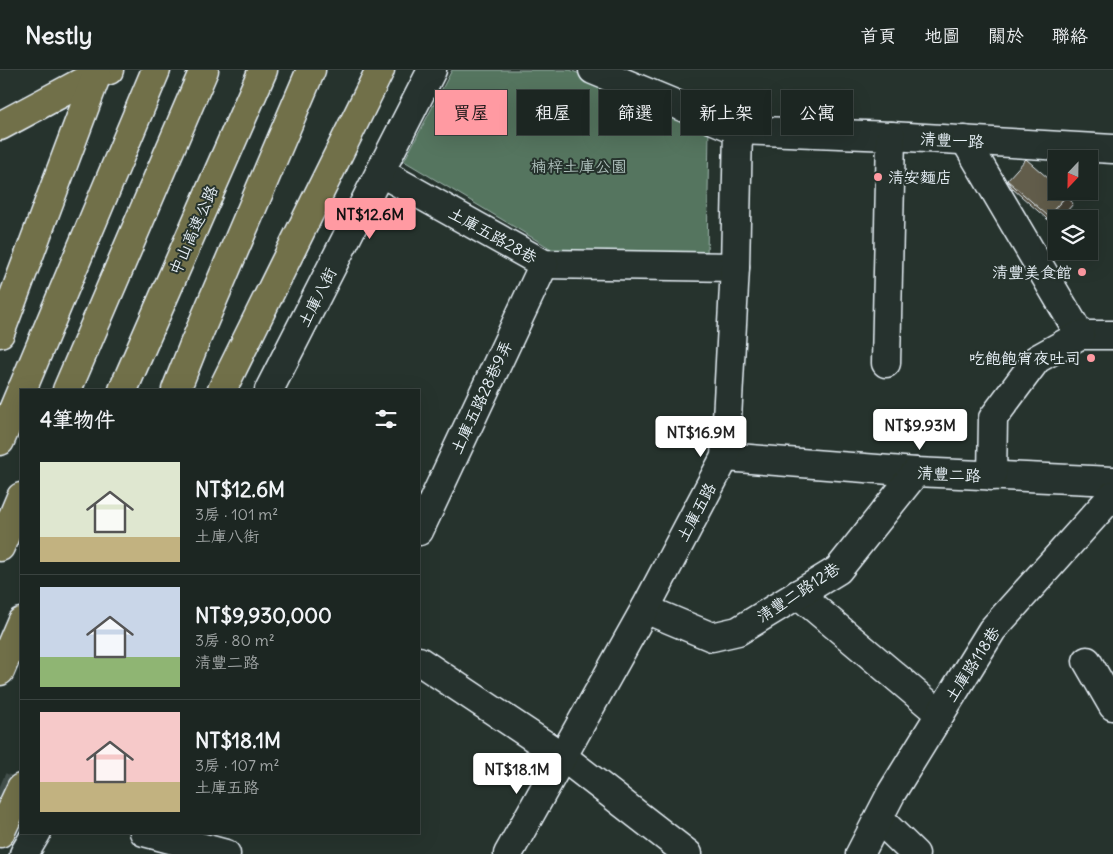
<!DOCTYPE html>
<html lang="zh-TW">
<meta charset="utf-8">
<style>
body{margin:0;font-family:Delius,"LXGW WenKai TC",sans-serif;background:#252e2a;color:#f1f3f6;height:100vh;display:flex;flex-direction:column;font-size:19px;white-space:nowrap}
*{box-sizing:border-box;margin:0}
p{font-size:16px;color:#a0a5a5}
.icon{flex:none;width:28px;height:28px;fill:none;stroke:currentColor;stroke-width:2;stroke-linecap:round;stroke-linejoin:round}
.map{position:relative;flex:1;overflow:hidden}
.details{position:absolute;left:20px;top:319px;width:400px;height:445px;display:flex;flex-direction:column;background:#1c2622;border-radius:0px;box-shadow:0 5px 20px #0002,0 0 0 1px #3a4340}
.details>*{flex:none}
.guide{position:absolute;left:435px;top:20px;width:475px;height:45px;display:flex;gap:10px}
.needle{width:32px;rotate:202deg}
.buttons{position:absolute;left:1048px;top:80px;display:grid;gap:10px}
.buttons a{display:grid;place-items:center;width:50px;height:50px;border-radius:0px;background:#1c2622;box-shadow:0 5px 20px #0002,0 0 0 1px #3a4340;font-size:25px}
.price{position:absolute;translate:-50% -42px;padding:0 11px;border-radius:5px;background:#fff;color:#222;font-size:16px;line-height:32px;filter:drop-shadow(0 1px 2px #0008)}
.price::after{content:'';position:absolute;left:50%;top:30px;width:15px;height:11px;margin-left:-8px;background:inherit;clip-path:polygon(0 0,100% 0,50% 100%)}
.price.active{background:#ff9aa2;color:#111}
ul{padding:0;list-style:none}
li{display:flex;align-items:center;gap:15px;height:125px;padding:0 20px}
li+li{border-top:1px solid #3a4340}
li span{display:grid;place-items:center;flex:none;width:140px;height:100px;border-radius:0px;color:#555}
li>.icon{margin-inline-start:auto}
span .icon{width:60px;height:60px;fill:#fffc;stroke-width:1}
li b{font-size:21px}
h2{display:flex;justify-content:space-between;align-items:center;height:60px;padding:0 20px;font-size:21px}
.tag{padding:0 18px;border-radius:0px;background:#1c2622;box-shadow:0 5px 20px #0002,0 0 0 1px #3a4340;font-size:18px;line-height:45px}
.tag.active{background:#ff9aa2;color:#111}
header{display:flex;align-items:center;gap:30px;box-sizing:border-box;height:70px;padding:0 25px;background:#1c2622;border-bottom:1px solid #3a4340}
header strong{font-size:24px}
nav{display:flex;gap:28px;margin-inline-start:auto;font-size:18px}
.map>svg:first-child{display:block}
.green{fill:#54755f;stroke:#9eb3ac}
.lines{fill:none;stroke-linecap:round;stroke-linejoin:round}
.minor-tunnel{stroke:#43504b;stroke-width:28;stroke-dasharray:28 14;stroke-linecap:butt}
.minor-casing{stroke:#e8f1f8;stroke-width:31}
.major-casing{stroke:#e8f1f8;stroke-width:31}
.highway-casing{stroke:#e8f1f8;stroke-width:31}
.minor{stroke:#26332d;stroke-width:28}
.major{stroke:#716f4a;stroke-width:28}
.highway{stroke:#716f4a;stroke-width:28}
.wall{fill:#545040;stroke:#e8f1f8}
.shaded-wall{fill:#454134;stroke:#e8f1f8}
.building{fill:#625d4b;stroke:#e8f1f8}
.poi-dot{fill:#ff9aa2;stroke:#26332d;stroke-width:2}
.labels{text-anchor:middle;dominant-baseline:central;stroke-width:4;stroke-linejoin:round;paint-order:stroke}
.street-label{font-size:16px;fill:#e8f1f8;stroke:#26332d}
.park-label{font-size:16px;fill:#adbfbb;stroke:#26332d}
.poi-label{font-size:16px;fill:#e8f1f8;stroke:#26332d;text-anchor:end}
</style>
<header>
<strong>Nestly</strong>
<nav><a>首頁</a><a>地圖</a><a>關於</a><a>聯絡</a></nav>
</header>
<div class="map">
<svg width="1113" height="784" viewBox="0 0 1113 784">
<rect width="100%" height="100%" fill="#26332d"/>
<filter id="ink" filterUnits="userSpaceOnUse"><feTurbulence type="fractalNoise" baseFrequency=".02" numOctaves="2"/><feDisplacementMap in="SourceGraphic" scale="10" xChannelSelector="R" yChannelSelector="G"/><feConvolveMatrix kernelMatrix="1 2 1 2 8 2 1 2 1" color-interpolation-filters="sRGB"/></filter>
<g filter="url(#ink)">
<polygon class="green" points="452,0 570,0 709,57 707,190 553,180 404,91"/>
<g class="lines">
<polyline class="minor-tunnel" points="0,716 21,725"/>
<defs>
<g id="minor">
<polyline points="593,0 738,60 891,66 1113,79"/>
<polyline points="965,70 1080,265 1113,265"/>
<polyline points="380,102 544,194 735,197"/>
<polyline points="886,293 891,66"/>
<polyline points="269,320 432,0"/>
<polyline points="725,387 916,402 1113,411"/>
<polyline points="992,406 993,348 1037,289 1080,265"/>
<polyline points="419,461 544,194"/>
<polyline points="798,524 940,644"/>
<polyline points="645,539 712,567 738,561 838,500 916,402"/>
<polyline points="419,591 563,687 688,784"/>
<polyline points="1087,591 1113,636"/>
<polyline points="879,749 915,784"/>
<polyline points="144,762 226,784"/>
<polyline points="24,784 37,762"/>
<polyline points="508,784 645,539 725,387 735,197 738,60"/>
<polyline points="860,784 892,722 992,560 1113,425"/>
</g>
<polyline id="major" points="0,56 97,4 109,0"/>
<g id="highway">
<polyline points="0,263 97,4"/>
<polyline points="22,320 156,0"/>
<polyline points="67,320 204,0"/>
<polyline points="123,320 263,0"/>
<polyline points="176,320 195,272 311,0"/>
<polyline points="222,320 380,0"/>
<polyline points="0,371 21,321"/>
<polyline points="0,477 21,427"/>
<polyline points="0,601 21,552"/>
<polyline points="0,763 21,718"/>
</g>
</defs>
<use href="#minor" class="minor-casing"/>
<use href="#major" class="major-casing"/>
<use href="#highway" class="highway-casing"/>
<use href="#minor" class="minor"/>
<use href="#major" class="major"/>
<use href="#highway" class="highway"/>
</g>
<polygon class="wall" points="1007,110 1073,134 1056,149 1056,153 1054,155 1013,119"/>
<polygon class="shaded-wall" points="1067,125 1073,134 1060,149 1056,149 1056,153 1054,155 1048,146"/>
<polygon class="building" points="1026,89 1056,115 1056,121 1063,121 1067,125 1048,146 1007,110"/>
</g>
<g class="poi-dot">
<circle cx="878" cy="107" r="5"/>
<circle cx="1082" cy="202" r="5"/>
<circle cx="1091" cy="288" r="5"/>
</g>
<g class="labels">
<g class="street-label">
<text transform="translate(952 70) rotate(3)">清豐一路</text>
<text transform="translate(193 160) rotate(-66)">中山高速公路</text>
<text transform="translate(493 165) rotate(29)">土庫五路28巷</text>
<text transform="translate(317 227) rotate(-63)">土庫八街</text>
<text transform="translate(481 327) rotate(-65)">土庫五路28巷9弄</text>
<text transform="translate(949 404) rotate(3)">清豐二路</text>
<text transform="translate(696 442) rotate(-62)">土庫五路</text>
<text transform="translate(798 522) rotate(-33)">清豐二路12巷</text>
<text transform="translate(972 594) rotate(-57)">土庫路118巷</text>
</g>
<g class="park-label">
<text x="579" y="96">楠梓土庫公園</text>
</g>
<g class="poi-label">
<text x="888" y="107" text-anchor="start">清安麵店</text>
<text x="1072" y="202">清豐美食館</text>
<text x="1081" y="288">吃飽飽宵夜吐司</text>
</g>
</g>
</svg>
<div class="buttons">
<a><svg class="needle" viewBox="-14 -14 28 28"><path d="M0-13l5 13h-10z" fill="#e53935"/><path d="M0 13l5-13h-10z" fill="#a0a5a5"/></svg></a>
<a><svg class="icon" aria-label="layers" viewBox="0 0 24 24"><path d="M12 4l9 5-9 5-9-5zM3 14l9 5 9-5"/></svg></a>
</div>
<b class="price active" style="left:370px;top:170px">NT$12.6M</b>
<b class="price" style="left:920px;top:381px">NT$9.93M</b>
<b class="price" style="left:701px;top:388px">NT$16.9M</b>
<b class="price" style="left:517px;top:725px">NT$18.1M</b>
<div class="guide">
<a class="tag active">買屋</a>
<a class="tag">租屋</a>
<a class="tag">篩選</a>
<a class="tag">新上架</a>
<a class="tag">公寓</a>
</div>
<section class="details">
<h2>4筆物件<svg class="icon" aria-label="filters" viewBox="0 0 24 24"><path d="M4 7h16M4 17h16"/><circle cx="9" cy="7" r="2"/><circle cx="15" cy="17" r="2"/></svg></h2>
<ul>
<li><span style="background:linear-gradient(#dfe7d0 75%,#c2b280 0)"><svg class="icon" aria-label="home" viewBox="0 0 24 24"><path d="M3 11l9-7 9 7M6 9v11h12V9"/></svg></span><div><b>NT$12.6M</b><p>3房 · 101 m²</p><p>土庫八街</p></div></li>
<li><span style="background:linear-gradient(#c9d6e8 70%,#8fb573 0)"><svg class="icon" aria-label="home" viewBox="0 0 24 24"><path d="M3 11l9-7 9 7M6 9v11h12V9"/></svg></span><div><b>NT$9,930,000</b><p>3房 · 80 m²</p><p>清豐二路</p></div></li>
<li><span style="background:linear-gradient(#f6c9c9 70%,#c2b280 0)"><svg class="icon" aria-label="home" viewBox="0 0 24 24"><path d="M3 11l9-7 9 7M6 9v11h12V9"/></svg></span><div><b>NT$18.1M</b><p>3房 · 107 m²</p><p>土庫五路</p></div></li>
</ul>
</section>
</div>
